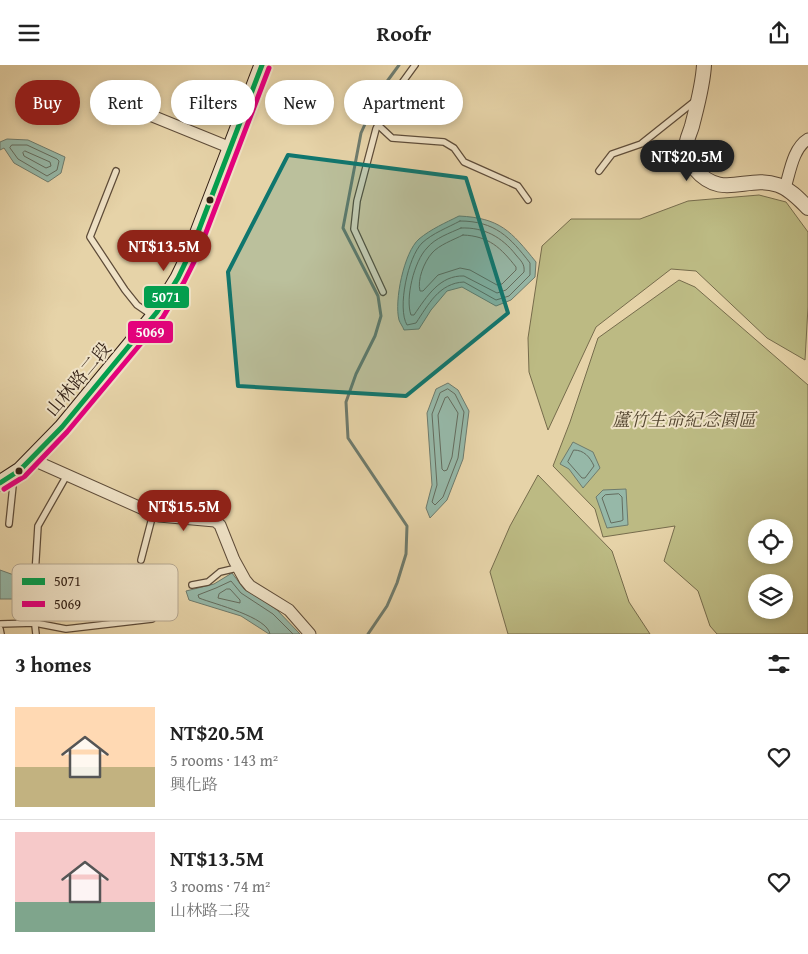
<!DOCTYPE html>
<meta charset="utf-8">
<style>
body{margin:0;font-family:"Gentium Book Plus","Noto Serif TC",serif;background:#f6f6f6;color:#222;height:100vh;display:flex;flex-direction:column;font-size:19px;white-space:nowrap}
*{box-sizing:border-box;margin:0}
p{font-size:16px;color:#767676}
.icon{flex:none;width:28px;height:28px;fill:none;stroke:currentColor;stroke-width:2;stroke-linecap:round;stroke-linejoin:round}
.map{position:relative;height:569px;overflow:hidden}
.details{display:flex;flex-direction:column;background:#fff;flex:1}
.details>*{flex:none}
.hud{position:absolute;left:15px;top:15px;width:500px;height:45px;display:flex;gap:10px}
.controls{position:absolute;left:748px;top:454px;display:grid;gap:10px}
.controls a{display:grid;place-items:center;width:45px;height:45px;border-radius:50%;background:#fff;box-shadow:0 2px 8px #0003;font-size:25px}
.price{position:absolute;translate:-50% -42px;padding:0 11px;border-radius:18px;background:#8f2418;color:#fff;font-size:16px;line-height:32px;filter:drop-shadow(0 1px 2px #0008)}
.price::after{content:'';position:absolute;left:50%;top:30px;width:15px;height:11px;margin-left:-8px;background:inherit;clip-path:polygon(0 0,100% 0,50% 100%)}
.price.active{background:#222;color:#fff}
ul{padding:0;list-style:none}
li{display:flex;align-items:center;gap:15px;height:125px;padding:0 15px}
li+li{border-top:1px solid #e0e0e0}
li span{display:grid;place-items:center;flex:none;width:140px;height:100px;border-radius:0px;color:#555}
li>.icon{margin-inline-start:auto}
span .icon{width:60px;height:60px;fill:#fffc;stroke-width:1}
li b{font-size:21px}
h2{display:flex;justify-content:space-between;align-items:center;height:60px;padding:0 15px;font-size:21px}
.tag{padding:0 18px;border-radius:22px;background:#fff;box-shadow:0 2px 8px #0003;font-size:18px;line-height:45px}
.tag.active{background:#8f2418;color:#fff}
header{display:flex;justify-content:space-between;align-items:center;height:65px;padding:0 15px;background:#fff;font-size:22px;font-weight:700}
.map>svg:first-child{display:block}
.green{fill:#bcba83;stroke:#766c4c;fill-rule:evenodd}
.water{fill:#96b8a8;stroke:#6e7b6d}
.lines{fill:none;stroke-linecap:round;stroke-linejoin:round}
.shore{stroke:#646c5e;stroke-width:1}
.stream{stroke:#6e7b6d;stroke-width:3}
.service-casing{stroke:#5e4c39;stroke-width:8}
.minor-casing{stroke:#5e4c39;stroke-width:13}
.tertiary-casing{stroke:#5e4c39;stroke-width:16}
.secondary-casing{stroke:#311f14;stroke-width:17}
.service{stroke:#efe2c6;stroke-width:5.5}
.minor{stroke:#efe2c6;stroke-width:11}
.tertiary{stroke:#efe2c6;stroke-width:14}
.secondary{stroke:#efe2c6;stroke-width:15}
.bus-1-casing{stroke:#efe2c6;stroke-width:9}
.bus-2-casing{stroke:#efe2c6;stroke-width:9}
.bus-1{stroke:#029f4e;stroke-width:5}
.bus-2{stroke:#e5007d;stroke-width:5}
.marked{fill:#0f766e;fill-opacity:0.2;stroke:#0f766e;stroke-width:4;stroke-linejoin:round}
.bus-dot{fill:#311f14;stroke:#efe2c6;stroke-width:2}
.labels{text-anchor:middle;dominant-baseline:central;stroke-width:4;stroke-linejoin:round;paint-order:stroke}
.street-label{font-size:18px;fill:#311f14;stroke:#efe2c6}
.park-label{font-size:18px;font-style:italic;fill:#544630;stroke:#efe2c6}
.key{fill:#efe2c6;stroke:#b6a891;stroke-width:1}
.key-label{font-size:14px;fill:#311f14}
.line-badge{stroke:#efe2c6;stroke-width:2}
.badge-label{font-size:14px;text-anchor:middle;font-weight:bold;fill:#fff}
</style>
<header><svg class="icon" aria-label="menu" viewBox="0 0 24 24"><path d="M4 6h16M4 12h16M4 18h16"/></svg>Roofr<svg class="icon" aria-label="share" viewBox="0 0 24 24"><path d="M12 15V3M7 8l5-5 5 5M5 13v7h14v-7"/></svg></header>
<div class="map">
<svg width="808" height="569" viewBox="0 0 808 569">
<rect width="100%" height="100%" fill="#e6d3a8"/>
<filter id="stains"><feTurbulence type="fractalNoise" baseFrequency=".004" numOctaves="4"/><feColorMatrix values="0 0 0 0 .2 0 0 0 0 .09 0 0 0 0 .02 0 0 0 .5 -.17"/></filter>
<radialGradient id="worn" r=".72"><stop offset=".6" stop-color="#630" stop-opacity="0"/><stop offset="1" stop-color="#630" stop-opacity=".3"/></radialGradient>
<g class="green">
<polygon points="759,130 786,137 808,167 808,242 805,295 767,273 696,206 671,204 596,262 548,365 529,307 528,273 542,181 571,154 640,154 688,136"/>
<path d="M679 215 695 222 808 320V569H717L710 561 698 526 664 496 675 461 603 472 595 444 553 401 570 357 598 273ZM756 462H784V490H756ZM756 518H784V545H756Z"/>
<polygon points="538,410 612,486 629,537 650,569 508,569 490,507 510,461"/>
</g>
<g class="water">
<polygon points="7,74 28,75 65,92 61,108 48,117 14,98 4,83 0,85 0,77"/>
<path d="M459 151C500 153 511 166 536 197L535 212 511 235 496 241 462 222 447 226 431 245 419 264 404 265C403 262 400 258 399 255 394 236 404 187 419 174 431 164 445 158 459 151Z"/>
<polygon points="448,318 458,325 469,346 463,394 447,435 430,453 426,443 432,420 427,348 436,324"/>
<polygon points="573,377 593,387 600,403 583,423 569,404 560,399"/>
<polygon points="626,424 628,460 607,463 596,432 603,425"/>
<polygon points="0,505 25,514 13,534 0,534"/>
<polygon points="232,508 244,524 257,531 277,545 300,569 269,569 241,551 189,535 186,526 214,519"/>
</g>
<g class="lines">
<g class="shore">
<polygon points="12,80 27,80 57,94 59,96 57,105 47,111 18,94 10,83"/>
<polygon points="25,86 50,97 51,101 46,103 24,91 23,88"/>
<path d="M460 156C495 156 510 172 530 198V210L509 231 496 235 464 217C439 218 428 240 416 258L407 260C397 243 408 192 422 178 433 168 447 163 460 156Z"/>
<path d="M461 163C484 162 502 172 516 190 521 196 525 199 524 207L506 225 497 228 464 211C440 210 427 231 414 250H411C405 234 414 196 427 183 435 173 450 168 461 163Z"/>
<path d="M463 170C489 171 501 183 516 202V205L502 219 497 220 470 205 460 203 438 210 423 226H420C417 215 424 197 432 188 439 180 453 175 463 170Z"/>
<polygon points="448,324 455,329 464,347 458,393 443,432 435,440 432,437 437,420 432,349 440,328"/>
<polygon points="448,332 458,348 452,392 447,405 444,406 442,404 438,350 445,333"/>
<path d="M574 385C584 385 590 392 594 401L585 413H582L568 397Z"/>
<polygon points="619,429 622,432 623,455 621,456 611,458 602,433 605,430"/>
<polygon points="227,524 230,524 240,535 240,538 218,533 219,529"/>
<path d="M270 569C268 552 214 539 199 533L198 530 216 523 231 516 241 528 273 549 293 569"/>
</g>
<polyline class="stream" points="368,569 387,541 397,518 406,489 407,461 348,373 346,337 356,309 375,271 381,251 378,231 343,163 361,68 380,26 399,0"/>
<defs>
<g id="service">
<polyline points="378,60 392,73 444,77 454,83 464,97 518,121 528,135"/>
<polyline points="116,106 90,172 125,225 137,240 153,251"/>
<polyline points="599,106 612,89 641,79 695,36"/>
<polyline points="383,227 354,164 357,136 376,64 391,33 415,0"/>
<polyline points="9,459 14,411"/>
<polyline points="141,495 153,449"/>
<polyline points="192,520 208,517 220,507 237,503"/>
<polyline points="0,559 35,558 66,564 152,554"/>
<polyline points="0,564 1,569"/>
<polyline points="36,569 33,543 38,461 67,410"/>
</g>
<g id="minor">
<polyline points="103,31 231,83"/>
<path d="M785 123C790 107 793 83 808 74"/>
<polyline points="31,394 159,451 215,456 220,460 234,495 245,515 250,521 289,545 310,569"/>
</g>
<path id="tertiary" d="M704 0C703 20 697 41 692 61 690 68 686 75 686 83 686 91 690 98 695 104 722 136 747 109 778 120 790 124 800 135 808 143"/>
<polyline id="secondary" points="0,418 20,405 62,362 157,247 178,213 190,188 262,0"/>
</defs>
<use href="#service" class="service-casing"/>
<use href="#minor" class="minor-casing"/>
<use href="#tertiary" class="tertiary-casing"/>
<use href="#secondary" class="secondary-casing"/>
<use href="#service" class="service"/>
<use href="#minor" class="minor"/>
<use href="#tertiary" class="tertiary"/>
<use href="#secondary" class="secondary"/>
<defs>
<polyline id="bus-1" points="0,418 20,405 62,362 157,247 178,213 190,188 262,0"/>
<polyline id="bus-2" points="4,424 25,411 67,367 163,252 184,217 197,191 269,3"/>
</defs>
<use href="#bus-1" class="bus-1-casing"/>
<use href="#bus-2" class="bus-2-casing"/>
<use href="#bus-1" class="bus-1"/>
<use href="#bus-2" class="bus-2"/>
</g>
<path class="marked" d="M288 90 466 113 508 248 406 331 238 321 228 207Z"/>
<g class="bus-dot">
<circle cx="210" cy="135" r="4.5"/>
<circle cx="19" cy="406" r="4.5"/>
</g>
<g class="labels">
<g class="street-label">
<text transform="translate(78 314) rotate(-50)">山林路二段</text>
</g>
<g class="park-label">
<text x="684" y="354">蘆竹生命紀念園區</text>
</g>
</g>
<rect x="12" y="499" width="166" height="57" rx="8" class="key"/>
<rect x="22" y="513" width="23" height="7" fill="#029f4e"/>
<rect x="22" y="536" width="23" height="6" fill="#e5007d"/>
<g class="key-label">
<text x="54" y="521">5071</text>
<text x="54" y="544">5069</text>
</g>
<g class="line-badge">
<rect x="143" y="220" width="47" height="24" rx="5" fill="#029f4e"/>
<rect x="127" y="255" width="47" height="24" rx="5" fill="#e5007d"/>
</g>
<g class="badge-label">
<text x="166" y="237">5071</text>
<text x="150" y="272">5069</text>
</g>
<rect width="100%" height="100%" filter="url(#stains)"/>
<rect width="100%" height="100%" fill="url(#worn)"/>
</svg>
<div class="controls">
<a><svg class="icon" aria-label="locate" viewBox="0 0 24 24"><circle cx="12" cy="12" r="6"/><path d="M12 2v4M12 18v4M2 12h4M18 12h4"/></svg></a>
<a><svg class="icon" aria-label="layers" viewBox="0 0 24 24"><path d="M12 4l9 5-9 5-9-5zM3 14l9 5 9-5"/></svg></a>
</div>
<b class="price active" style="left:687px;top:117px">NT$20.5M</b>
<b class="price" style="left:164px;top:207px">NT$13.5M</b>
<b class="price" style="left:184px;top:467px">NT$15.5M</b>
<div class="hud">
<a class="tag active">Buy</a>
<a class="tag">Rent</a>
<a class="tag">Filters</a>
<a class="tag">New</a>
<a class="tag">Apartment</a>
</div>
</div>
<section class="details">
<h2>3 homes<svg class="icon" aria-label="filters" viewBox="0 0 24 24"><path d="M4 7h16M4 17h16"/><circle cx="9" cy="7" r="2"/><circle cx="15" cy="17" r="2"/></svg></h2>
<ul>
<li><span style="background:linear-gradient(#ffd9b3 60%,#c2b280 0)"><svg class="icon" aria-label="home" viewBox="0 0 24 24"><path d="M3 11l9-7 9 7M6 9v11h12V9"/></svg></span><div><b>NT$20.5M</b><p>5 rooms · 143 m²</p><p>興化路</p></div><svg class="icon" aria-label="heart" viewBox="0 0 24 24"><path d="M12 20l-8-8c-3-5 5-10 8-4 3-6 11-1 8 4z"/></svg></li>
<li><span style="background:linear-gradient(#f6c9c9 70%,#7fa58c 0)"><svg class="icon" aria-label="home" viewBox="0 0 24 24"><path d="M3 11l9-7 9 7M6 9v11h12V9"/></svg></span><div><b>NT$13.5M</b><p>3 rooms · 74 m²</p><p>山林路二段</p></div><svg class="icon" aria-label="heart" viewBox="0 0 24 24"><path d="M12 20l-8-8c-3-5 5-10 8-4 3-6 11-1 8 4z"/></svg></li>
</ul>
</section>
